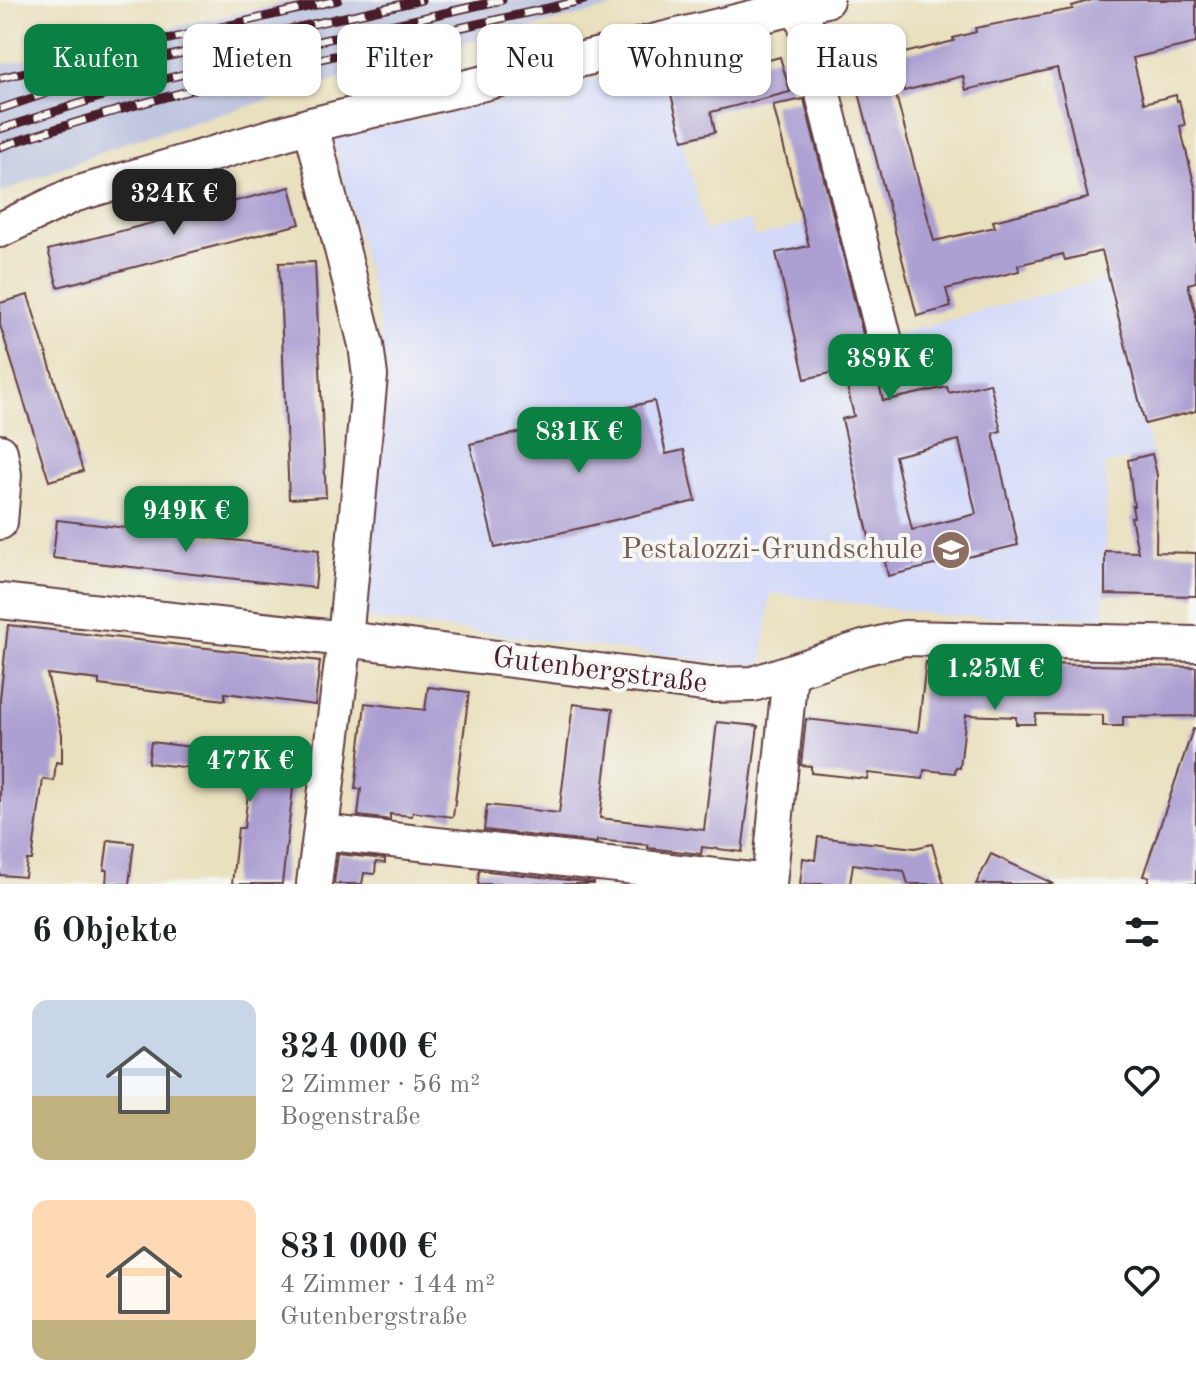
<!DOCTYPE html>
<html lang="de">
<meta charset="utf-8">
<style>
body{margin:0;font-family:"Old Standard TT",serif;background:#f6f6f6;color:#202124;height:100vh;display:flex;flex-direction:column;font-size:30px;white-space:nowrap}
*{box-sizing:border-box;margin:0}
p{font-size:26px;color:#757577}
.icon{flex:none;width:44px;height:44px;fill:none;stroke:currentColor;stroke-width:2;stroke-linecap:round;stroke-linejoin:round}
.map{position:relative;height:884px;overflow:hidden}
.drawer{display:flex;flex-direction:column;background:#fff;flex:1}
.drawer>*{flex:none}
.hud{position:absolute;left:24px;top:24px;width:1148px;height:72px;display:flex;gap:16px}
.price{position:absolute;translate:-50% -68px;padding:0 18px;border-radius:16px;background:#0b8043;color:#fff;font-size:26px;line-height:52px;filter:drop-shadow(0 2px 4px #0008)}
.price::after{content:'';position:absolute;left:50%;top:48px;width:24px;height:18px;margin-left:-12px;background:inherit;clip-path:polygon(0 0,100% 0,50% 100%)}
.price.current{background:#222;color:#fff}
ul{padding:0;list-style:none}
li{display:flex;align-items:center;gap:24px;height:200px;padding:0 32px}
li span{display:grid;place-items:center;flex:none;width:224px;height:160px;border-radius:16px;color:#555}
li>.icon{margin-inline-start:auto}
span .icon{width:96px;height:96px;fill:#fffc;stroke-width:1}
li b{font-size:34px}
h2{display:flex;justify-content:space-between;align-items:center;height:96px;padding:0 32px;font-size:34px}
.chip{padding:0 28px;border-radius:16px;background:#fff;box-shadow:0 2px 6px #0004;font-size:28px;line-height:72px}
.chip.current{background:#0b8043;color:#fff}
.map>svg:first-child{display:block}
.built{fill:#d3d9f9}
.industrial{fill:#bcc3de}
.building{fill:#ac9fd2;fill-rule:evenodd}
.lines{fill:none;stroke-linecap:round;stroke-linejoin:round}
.minor-casing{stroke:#623c41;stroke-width:38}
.minor{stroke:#fff;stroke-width:34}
.rail-casing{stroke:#4a1f2b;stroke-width:9}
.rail{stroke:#f6f6f2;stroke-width:6;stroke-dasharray:18;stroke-linecap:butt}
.labels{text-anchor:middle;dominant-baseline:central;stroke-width:8;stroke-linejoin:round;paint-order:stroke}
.education-label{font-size:30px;fill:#785e54;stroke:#f6f6f2;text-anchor:end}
.street-label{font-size:30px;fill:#4a1f2b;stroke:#f6f6f2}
</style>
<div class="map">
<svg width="1196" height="884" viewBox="0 0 1196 884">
<rect width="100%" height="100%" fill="#f6f6f2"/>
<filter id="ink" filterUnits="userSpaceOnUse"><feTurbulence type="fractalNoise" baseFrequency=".0125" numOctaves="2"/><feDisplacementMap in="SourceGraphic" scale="16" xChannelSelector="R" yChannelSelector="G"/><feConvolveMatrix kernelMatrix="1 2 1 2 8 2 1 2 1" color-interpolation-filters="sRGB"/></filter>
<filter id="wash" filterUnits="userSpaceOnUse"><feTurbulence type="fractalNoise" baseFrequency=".006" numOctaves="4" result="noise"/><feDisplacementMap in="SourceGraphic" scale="32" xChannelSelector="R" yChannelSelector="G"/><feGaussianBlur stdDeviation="1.8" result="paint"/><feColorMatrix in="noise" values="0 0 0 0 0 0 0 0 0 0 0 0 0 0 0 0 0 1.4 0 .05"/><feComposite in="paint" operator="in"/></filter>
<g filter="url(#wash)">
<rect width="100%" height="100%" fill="#e9e0be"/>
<polygon class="built" points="657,65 669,87 705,230 750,220 755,237 838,215 869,341 1109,277 1152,454 1103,465 1107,477 1104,618 948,616 770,593 762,667 362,618 385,414 383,369 379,323 369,278 333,139"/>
<polygon class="industrial" points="299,0 645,0 382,63 326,83 124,143 0,193 0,65"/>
<g id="blocks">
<g class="building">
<polygon points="1092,0 1196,0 1196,43 1133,58 1144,103 1176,95 1177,101 1179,100 1185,125 1180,126 1196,191 1196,282 1188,284 1196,314 1196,411 1145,424 1102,251 1065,260 1063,254 1018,265 1019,271 946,289 951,307 917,316 857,85 891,76 934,241 995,227 993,221 1088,198 1057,68 966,90 963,76 904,91 896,55 954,41 953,38 976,32 975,28 1073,9 1072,6"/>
<polygon points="780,57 790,92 711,112 715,132 683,140 669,87"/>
<path d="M804 99 874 378 880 388 883 401 947 387 949 393 990 383 1001 431 993 433 1018 545 888 576 884 557 874 559 842 419 854 416 843 370 805 379 776 253 809 246 773 105ZM959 440 976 514 912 530 895 456Z"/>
<polygon points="290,187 300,224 58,287 48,250"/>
<polygon points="315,262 326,497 289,499 279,263"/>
<polygon points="28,295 83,471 49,481 0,325 0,303"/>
<polygon points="654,401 666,454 684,450 696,501 495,548 470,444"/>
<polygon points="1152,454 1157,475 1156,552 1196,553 1196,596 1105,594 1105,551 1138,552 1131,517 1134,517 1132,506 1134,506 1128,460"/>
<polygon points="57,520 319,550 315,588 53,558"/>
<polygon points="8,625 320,661 315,705 225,693 225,700 99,685 99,680 47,674 62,734 62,763 56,762 54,781 43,779 32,860 27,860 25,877 0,875 0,699"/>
<polygon points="926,662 1196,667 1196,716 1123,717 1123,726 1103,726 1103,715 1036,714 1035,724 1016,724 1016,717 966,715 960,768 956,767 955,773 924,770 923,779 868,773 867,779 811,773 811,766 801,765 806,719 918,732"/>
<polygon points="428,687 469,692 453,817 413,812 412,816 390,814 390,820 358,816 361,789 355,789 365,703 425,710"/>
<polygon points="573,704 613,709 600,818 704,830 717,722 758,726 742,852 702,847 701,854 648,848 648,845 597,840 597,843 484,830 487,805 559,813"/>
<polygon points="1193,729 1196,730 1196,884 1147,884 1149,877 1143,876"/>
<polygon points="151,742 258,755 258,751 305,756 302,780 294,780 282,884 232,884 238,828 244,828 250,775 148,763"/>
<polygon points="818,837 915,848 932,844 944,884 908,884 904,871 853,864 850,884 800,884 803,858 815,860"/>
<polygon points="108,840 134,843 129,884 106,884 107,870 104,870"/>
<polygon points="338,854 385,859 385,863 376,862 375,874 364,873 362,884 334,884"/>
<polygon points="991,854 1054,884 976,884"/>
<polygon points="479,870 594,883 594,884 478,884"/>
</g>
</g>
</g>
<g filter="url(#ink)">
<use href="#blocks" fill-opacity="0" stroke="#623c41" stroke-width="2"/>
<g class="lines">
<defs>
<g id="minor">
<polyline points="801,7 893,373"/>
<polyline points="311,125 366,345 370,376 345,639 314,884"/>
<polyline points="0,230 73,195 311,125 826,0"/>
<polyline points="0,452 4,475 0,522"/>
<polyline points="0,601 345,639 711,685 753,684 863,648 904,638 1196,644"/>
<polyline points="321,832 769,882"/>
<polyline points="769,884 790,673"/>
</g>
</defs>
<use href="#minor" class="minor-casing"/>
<use href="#minor" class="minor"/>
<defs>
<g id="rail">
<polyline points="0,78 338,0"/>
<polyline points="0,109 129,65 421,0"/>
<polyline points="0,129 125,89 275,51 502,0"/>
<path d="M0 147C190 82 388 45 584 0"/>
</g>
</defs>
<use href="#rail" class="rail-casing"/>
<use href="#rail" class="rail"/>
</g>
</g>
<defs>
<symbol id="school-disc" viewBox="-11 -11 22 22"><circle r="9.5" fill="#8d6e63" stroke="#f6f6f2"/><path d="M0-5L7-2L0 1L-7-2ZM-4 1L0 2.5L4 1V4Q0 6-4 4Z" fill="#fff"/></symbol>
</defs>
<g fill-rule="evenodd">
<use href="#school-disc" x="929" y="528" width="44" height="44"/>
</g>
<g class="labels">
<g class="education-label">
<text x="923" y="550">Pestalozzi-Grundschule</text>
</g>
<g class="street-label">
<text transform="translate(600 671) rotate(7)">Gutenbergstraße</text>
</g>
</g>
</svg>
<b class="price current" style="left:174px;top:237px">324K €</b>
<b class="price" style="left:890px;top:402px">389K €</b>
<b class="price" style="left:579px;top:475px">831K €</b>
<b class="price" style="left:186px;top:554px">949K €</b>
<b class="price" style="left:995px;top:712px">1.25M €</b>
<b class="price" style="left:250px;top:804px">477K €</b>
<div class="hud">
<a class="chip current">Kaufen</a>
<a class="chip">Mieten</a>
<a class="chip">Filter</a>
<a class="chip">Neu</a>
<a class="chip">Wohnung</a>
<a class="chip">Haus</a>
</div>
</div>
<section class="drawer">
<h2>6 Objekte<svg class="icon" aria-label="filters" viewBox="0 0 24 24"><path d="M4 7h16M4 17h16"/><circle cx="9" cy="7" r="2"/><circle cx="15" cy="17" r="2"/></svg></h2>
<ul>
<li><span style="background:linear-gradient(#c9d6e8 60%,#c2b280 0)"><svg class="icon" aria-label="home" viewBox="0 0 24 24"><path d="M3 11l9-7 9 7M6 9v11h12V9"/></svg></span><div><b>324 000 €</b><p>2 Zimmer · 56 m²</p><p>Bogenstraße</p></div><svg class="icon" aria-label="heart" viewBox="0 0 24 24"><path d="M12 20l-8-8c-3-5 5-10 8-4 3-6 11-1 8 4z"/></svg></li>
<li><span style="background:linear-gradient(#ffd9b3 75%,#c2b280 0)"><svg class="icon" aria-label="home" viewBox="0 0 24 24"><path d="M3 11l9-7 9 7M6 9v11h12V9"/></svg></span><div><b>831 000 €</b><p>4 Zimmer · 144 m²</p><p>Gutenbergstraße</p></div><svg class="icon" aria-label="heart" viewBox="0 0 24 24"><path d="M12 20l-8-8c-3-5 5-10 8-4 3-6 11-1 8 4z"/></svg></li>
</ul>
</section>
